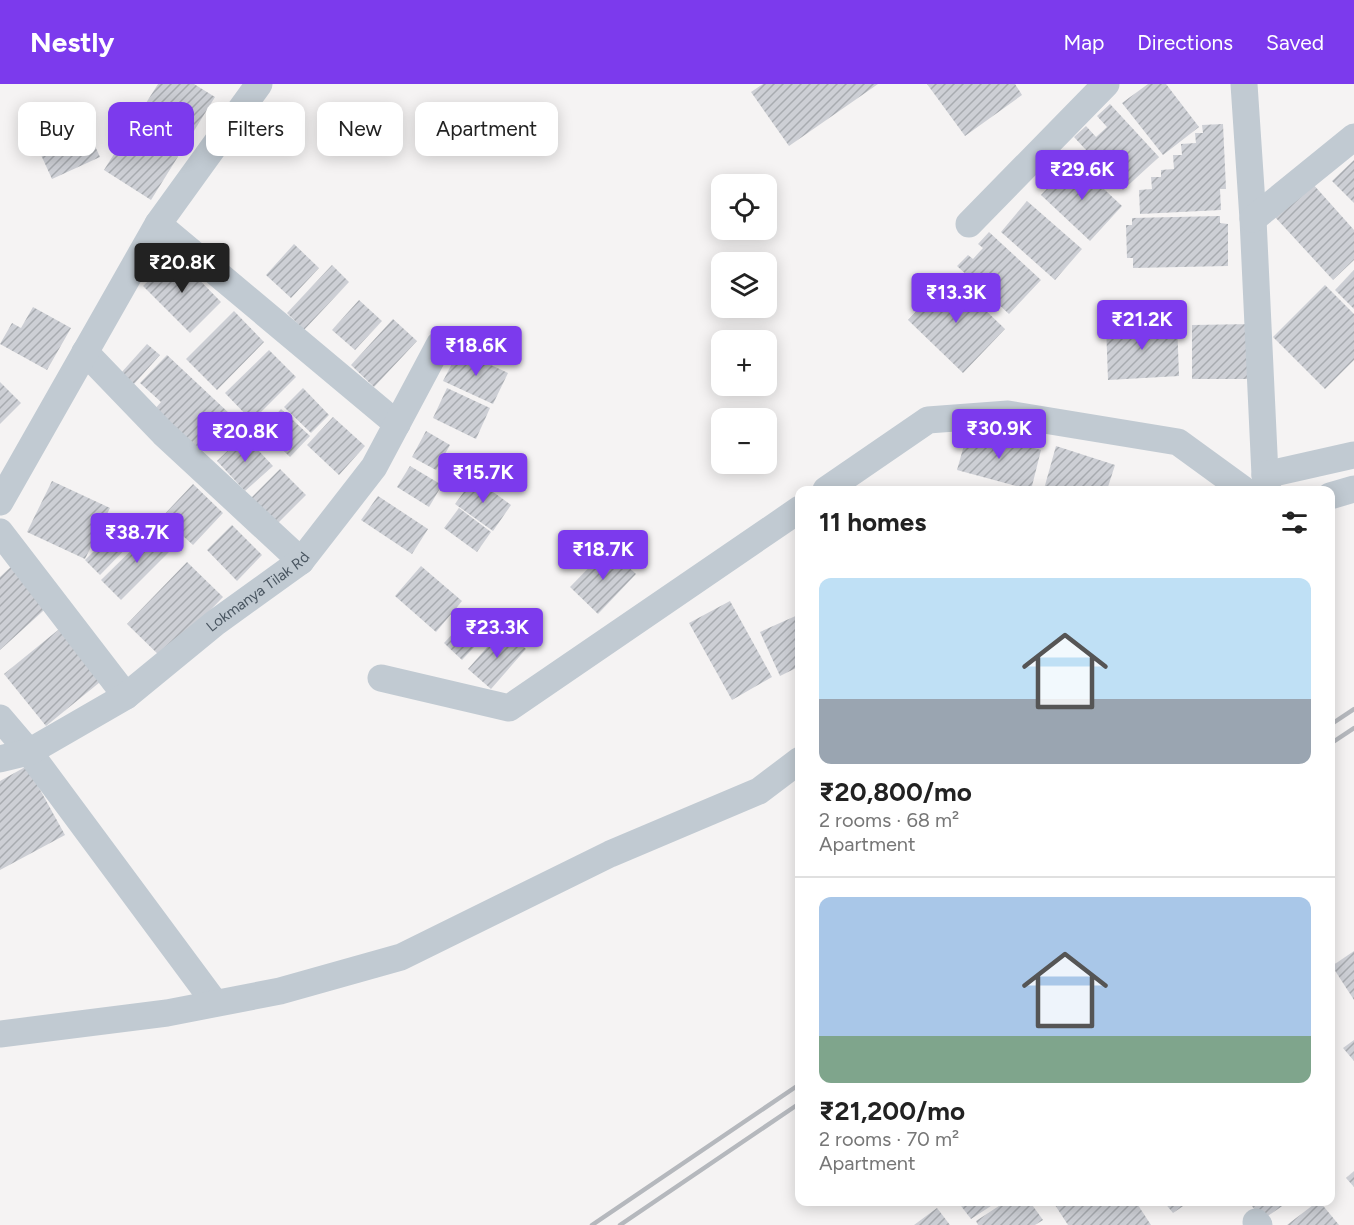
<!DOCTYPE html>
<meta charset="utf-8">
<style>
body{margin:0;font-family:Figtree,sans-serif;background:#f2f2f2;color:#222;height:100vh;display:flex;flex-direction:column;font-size:22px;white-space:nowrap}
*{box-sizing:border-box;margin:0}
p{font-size:20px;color:#767676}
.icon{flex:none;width:33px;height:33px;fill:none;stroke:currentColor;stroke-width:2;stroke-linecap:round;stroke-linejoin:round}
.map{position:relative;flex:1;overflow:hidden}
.sheet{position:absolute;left:795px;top:402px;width:540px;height:720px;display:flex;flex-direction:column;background:#fff;border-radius:12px;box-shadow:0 3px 15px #0003}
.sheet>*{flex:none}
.top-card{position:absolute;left:18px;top:18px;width:570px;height:54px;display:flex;gap:12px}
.buttons{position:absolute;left:711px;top:90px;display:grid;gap:12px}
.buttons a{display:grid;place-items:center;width:66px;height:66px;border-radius:12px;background:#fff;box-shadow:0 3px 15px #0003;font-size:30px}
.price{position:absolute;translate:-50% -51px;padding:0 14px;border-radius:6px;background:#7c3aed;color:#fff;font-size:20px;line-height:39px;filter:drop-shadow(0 2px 3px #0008)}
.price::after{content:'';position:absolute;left:50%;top:36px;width:18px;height:14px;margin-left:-9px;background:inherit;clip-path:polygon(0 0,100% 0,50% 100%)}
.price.on{background:#222;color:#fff}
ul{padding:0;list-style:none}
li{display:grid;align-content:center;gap:12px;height:318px;padding:0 24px}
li+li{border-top:2px solid #e0e0e0}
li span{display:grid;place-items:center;height:186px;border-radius:12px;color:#555}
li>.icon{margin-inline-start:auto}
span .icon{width:108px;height:108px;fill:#fffc;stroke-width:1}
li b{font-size:26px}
h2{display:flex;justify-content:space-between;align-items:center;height:72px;padding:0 24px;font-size:26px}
.pill{padding:0 21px;border-radius:12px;background:#fff;box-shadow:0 3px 15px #0003;font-size:21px;line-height:54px}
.pill.on{background:#7c3aed;color:#fff}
header{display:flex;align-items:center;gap:36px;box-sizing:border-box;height:84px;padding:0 30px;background:#7c3aed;color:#fff}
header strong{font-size:28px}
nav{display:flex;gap:33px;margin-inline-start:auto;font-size:21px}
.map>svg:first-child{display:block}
.building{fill:url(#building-hatch)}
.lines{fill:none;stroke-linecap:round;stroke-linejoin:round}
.street{stroke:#c1cad2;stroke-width:27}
.rail{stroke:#b5b8bd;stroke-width:4.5}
.labels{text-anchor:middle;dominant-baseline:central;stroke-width:5;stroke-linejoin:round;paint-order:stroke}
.street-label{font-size:15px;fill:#4a5661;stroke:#fff}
</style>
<header>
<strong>Nestly</strong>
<nav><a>Map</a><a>Directions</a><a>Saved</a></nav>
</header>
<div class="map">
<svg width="1354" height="1141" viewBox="0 0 1354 1141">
<defs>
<pattern id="building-hatch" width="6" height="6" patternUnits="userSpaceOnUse" patternTransform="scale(1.5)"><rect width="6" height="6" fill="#cdcfd5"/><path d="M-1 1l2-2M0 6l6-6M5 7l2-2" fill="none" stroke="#a8abb0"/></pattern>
</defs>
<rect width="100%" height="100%" fill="#f5f3f3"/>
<g class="building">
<polygon points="158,0 194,0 215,13 151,116 104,86"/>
<polygon points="763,0 878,0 789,62 751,8"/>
<polygon points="927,0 1015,0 1022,11 965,52"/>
<polygon points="1148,0 1166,0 1199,43 1163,71 1122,19"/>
<polygon points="1110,20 1159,73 1123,106 1074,53 1086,42 1096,53 1107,43 1097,32"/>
<polygon points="84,38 100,73 52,95 36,60"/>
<polygon points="1223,40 1226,105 1220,105 1221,126 1140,130 1139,106 1152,105 1151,93 1161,93 1161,86 1174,85 1173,71 1182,71 1181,60 1196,59 1195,49 1203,49 1202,41"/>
<polygon points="1354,76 1354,119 1332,97"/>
<polygon points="1074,77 1122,122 1090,157 1041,111"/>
<polygon points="1312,99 1354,146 1354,176 1333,196 1275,133"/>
<polygon points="1027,117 1082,165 1055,196 1001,148"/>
<polygon points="1220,132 1220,139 1228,140 1228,182 1133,184 1133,174 1127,174 1126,141 1132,141 1132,134"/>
<polygon points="989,148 1041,196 1009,230 957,182 968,171 973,175 983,164 978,160"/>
<polygon points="294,160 319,184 291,214 266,191"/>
<polygon points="175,171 221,218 190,249 143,202"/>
<polygon points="332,181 349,198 304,246 287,229"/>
<polygon points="1354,186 1354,225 1335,206"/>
<polygon points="950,192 1005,245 963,289 908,236"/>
<polygon points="1325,201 1354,230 1354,276 1325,305 1273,253"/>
<polygon points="359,216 382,237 355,266 332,246"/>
<polygon points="33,223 71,244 47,286 0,260 12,239 21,244"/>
<polygon points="234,227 264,258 217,306 186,275"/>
<polygon points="393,235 417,257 374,303 351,281"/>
<polygon points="1177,238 1179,292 1108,296 1106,241"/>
<polygon points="1255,240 1256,295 1192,295 1192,241"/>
<polygon points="147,260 160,271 134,300 121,289"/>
<polygon points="269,266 296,293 252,337 225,309"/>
<polygon points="459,266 508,289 493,320 443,297"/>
<polygon points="167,271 230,330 196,367 153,327 161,318 140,299"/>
<polygon points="0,298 21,319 0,340"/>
<polygon points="303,304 329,331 311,349 284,323"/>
<polygon points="447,304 490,324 476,355 433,334"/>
<polygon points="281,325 310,352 290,373 262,346"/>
<polygon points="333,333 365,362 339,391 307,361"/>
<polygon points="426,347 450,361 436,386 412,373"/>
<polygon points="968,347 1041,366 1031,406 957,386"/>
<polygon points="244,351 273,382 245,407 217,377"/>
<polygon points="1056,362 1115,381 1107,406 1049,406 1044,405"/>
<polygon points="410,382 442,401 429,423 397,403"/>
<polygon points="280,385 306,411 276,441 250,415"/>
<polygon points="474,394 511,421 493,447 455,420"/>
<polygon points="52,397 110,424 85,475 27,448"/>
<polygon points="193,400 223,429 193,461 162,433"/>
<polygon points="378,412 428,445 412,470 361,436"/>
<polygon points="459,424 491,448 477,468 444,444"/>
<polygon points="132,429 147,443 100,491 85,476"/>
<polygon points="232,441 262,471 237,497 207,466"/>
<polygon points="153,445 173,464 121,516 101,496"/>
<polygon points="608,464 636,490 598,530 570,503"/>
<polygon points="16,478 53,518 0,566 0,493"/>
<polygon points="187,478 223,513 163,575 127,540"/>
<polygon points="421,482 462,517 436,548 395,512"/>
<polygon points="730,517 772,593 732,616 689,539"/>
<polygon points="475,526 493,543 462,576 444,559"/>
<polygon points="800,530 800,582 780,592 760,548"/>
<polygon points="63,542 105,594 46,642 4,590"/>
<polygon points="503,545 526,565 491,605 468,585"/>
<polygon points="27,682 65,751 0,786 0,697"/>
<polygon points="1354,867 1354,916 1332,882"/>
<polygon points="1354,956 1354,977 1343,964"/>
<polygon points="1354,1087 1354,1103 1346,1094"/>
<polygon points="958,1118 997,1118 971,1135"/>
<polygon points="1005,1118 1030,1118 1043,1136 1035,1141 978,1141 976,1137"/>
<polygon points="1053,1118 1136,1118 1151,1141 1068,1141"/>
<polygon points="1164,1118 1189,1118 1173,1129"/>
<polygon points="1249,1118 1288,1118 1262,1136"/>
<polygon points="1317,1118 1320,1118 1339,1141 1287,1141"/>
<polygon points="937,1124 950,1141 914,1141"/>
</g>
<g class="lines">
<g class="street">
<polyline points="1244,0 1253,135 1265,391 1268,406"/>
<polyline points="1253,135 1354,53"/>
<polyline points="158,140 397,340"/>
<polyline points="969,140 1106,0"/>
<polyline points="85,268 163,349 301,477"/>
<polyline points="1265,391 1354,371"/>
<polyline points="826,406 928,336 1008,330 1178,358 1244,406"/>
<polyline points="1330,412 1354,405"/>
<polyline points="0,418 158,140 259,0"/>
<polyline points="0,448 126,612"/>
<polyline points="381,594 509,624 800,425"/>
<polyline points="0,634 29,668 215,919"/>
<path id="s1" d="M0 675 29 668 126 612 215 539 301 477 374 383 439 261"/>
<polyline points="0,950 167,929 280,907 401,873 610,770 759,707 800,676"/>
<polyline points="1256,1138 1259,1141"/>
</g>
<g class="rail">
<polyline points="1330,641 1354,625"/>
<polyline points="1330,660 1354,644"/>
<polyline points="592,1141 800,1000"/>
<polyline points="620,1141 800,1019"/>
</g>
</g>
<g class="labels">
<g class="street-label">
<text stroke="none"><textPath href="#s1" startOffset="310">Lokmanya Tilak Rd</textPath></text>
</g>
</g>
</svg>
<div class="buttons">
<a><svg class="icon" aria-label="locate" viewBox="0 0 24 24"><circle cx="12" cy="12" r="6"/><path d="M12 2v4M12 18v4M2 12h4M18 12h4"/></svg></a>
<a><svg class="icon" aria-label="layers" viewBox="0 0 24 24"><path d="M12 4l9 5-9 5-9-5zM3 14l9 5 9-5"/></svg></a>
<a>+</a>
<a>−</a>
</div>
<b class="price" style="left:1082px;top:117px">₹29.6K</b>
<b class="price on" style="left:182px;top:210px">₹20.8K</b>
<b class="price" style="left:956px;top:240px">₹13.3K</b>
<b class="price" style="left:1142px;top:267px">₹21.2K</b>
<b class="price" style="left:476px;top:293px">₹18.6K</b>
<b class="price" style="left:999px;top:376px">₹30.9K</b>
<b class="price" style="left:245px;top:379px">₹20.8K</b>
<b class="price" style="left:483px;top:420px">₹15.7K</b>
<b class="price" style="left:137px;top:480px">₹38.7K</b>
<b class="price" style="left:603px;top:497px">₹18.7K</b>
<b class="price" style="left:497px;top:575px">₹23.3K</b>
<div class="top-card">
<a class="pill">Buy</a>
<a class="pill on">Rent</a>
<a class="pill">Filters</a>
<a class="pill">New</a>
<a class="pill">Apartment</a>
</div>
<section class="sheet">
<h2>11 homes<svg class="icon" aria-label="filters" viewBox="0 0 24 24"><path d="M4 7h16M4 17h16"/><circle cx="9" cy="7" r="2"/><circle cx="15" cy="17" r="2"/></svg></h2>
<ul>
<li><span style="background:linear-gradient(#bfe0f5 65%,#9aa5b1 0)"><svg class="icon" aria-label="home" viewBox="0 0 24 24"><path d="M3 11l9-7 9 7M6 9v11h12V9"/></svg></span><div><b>₹20,800/mo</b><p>2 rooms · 68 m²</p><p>Apartment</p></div></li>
<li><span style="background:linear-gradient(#a9c7e8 75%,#7fa58c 0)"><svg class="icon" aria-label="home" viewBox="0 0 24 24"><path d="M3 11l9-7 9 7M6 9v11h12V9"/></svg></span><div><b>₹21,200/mo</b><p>2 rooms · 70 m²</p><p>Apartment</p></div></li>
</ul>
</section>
</div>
